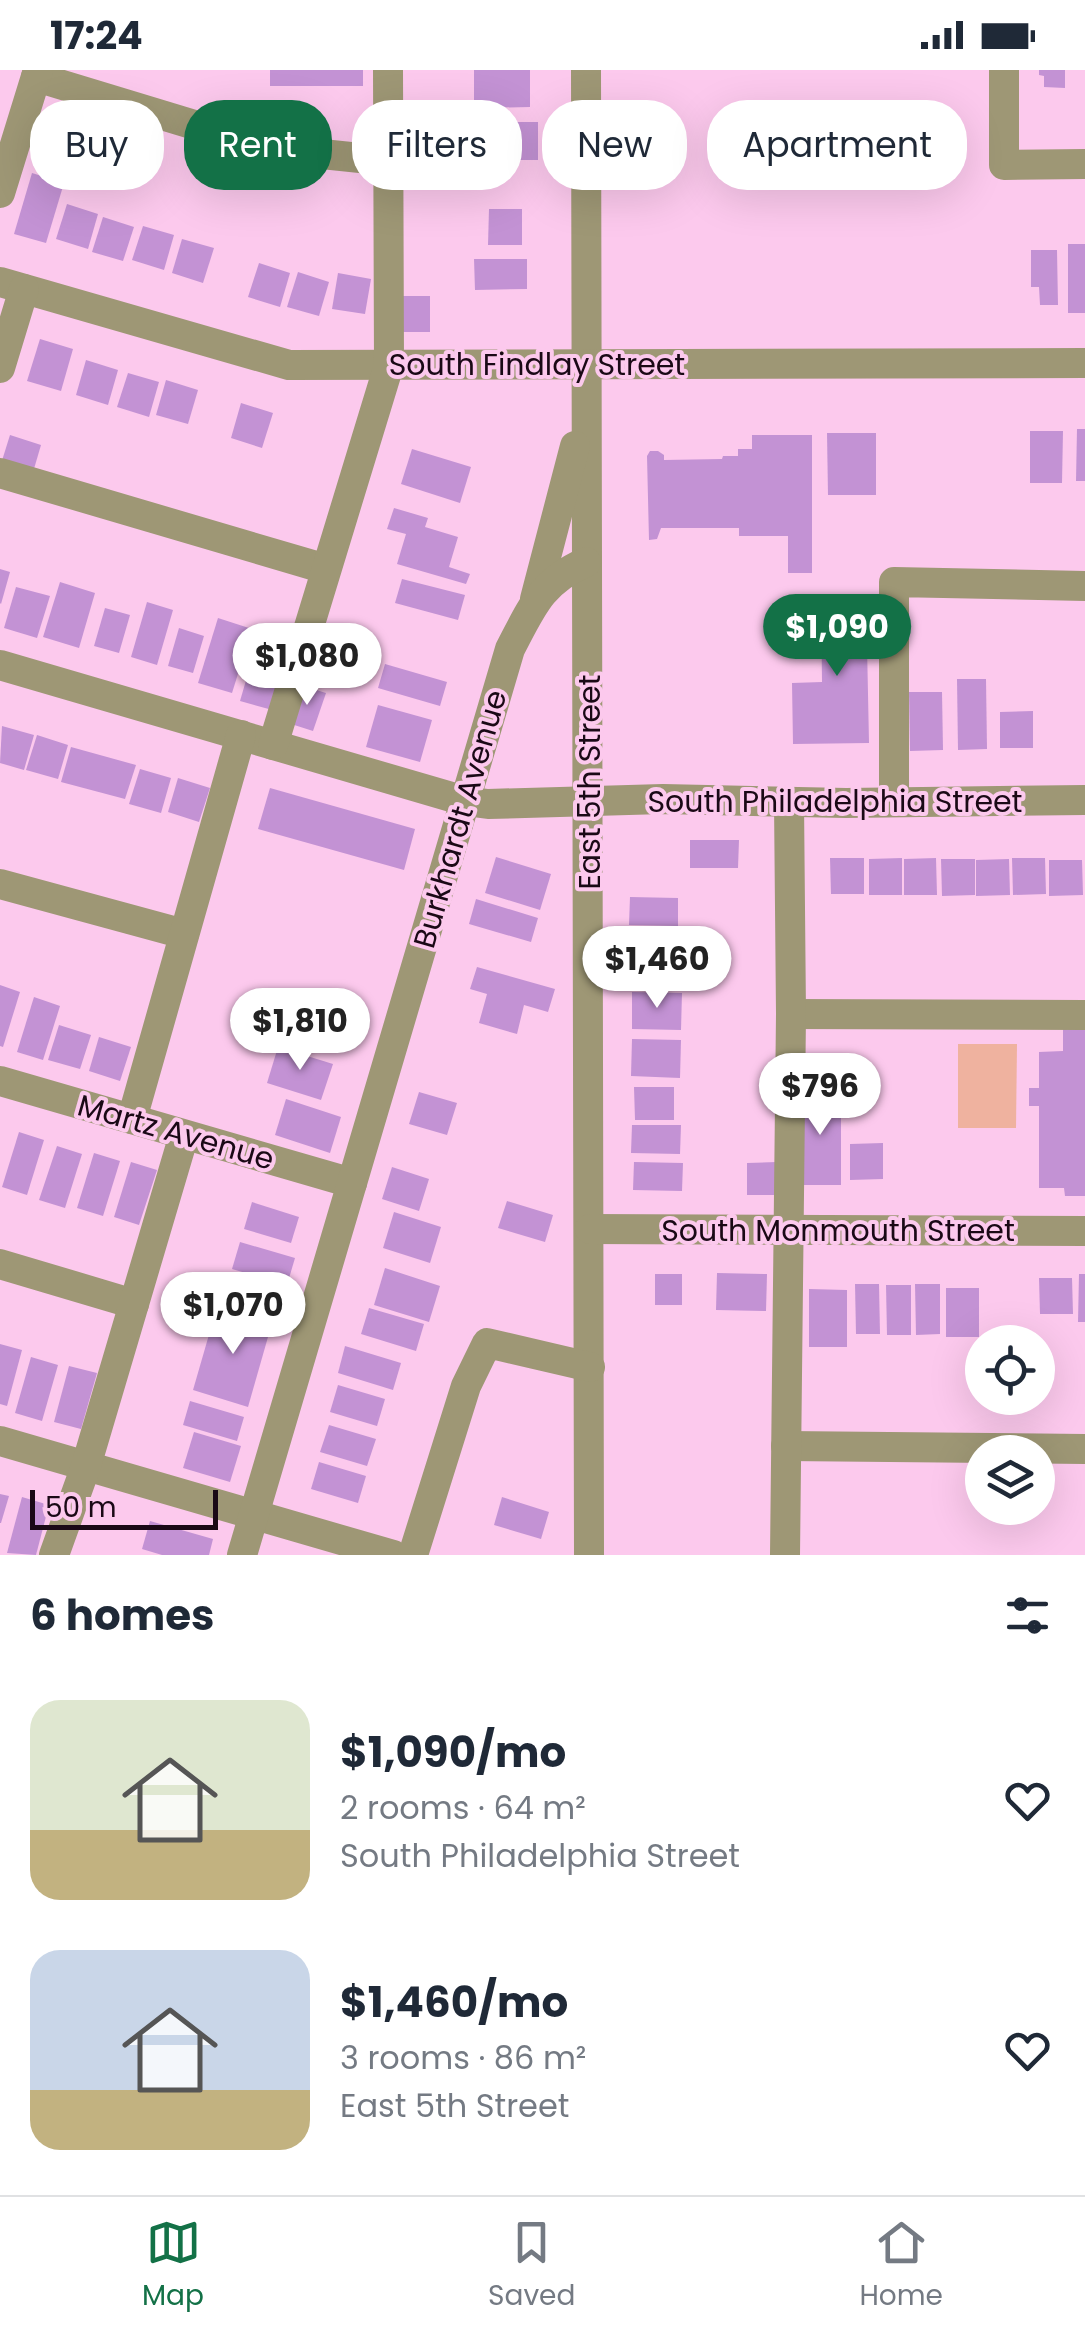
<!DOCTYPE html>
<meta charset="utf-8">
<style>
body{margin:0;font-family:Poppins,sans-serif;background:#f6f6f7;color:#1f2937;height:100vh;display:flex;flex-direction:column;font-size:38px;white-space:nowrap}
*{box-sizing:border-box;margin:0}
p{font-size:32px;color:#747a83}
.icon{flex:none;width:55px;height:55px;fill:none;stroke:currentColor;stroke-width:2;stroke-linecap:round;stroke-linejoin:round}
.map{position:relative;height:1485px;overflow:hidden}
.sheet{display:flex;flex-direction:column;background:#fff;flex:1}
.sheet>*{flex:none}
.hud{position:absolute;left:30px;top:30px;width:1025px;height:90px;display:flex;gap:20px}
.tools{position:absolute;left:965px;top:1255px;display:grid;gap:20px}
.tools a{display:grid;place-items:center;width:90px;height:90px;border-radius:50%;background:#fff;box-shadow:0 10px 40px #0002;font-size:50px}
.scale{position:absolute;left:30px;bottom:25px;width:188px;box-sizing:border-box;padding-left:10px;border:5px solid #1a0916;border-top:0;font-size:28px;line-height:35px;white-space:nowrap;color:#1a0916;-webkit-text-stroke:8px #fcc9ed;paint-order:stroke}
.price{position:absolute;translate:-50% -85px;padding:0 22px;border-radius:35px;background:#fff;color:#222;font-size:32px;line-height:65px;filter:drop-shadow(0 2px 5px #0008)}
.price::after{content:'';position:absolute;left:50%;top:60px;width:30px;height:22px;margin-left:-15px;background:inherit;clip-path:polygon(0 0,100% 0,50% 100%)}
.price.selected{background:#137147;color:#fff}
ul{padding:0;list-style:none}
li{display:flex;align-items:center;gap:30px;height:250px;padding:0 30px}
li span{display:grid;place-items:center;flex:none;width:280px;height:200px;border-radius:30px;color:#555}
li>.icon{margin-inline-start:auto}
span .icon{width:120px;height:120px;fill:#fffc;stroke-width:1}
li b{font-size:42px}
h2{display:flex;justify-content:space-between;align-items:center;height:120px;padding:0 30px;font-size:42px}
.pill{padding:0 35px;border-radius:40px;background:#fff;box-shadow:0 10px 40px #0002;font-size:35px;line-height:90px}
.pill.selected{background:#137147;color:#fff}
.status{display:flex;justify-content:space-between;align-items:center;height:70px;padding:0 50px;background:#fff;direction:ltr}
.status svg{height:28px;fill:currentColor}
.dock{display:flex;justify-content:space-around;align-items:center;height:140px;border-top:2px solid #e0e1e3;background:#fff;font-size:28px;color:#747a83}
.dock a{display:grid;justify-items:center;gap:5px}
.dock .selected{color:#137147}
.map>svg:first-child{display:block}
.green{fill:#efb29f}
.building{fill:#c392d4}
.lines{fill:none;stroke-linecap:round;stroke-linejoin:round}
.minor{stroke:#9e9775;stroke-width:30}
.labels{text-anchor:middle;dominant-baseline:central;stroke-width:8;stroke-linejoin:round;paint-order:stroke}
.street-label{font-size:30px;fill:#1a0916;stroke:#fcc9ed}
</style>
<div class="status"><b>17:24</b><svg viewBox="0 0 49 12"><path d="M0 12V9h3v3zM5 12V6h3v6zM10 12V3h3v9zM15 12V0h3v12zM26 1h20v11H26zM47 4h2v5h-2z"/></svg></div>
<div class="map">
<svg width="1085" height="1485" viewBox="0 0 1085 1485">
<rect width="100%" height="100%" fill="#fcc9ed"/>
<polygon class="green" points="958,974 1017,974 1016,1058 958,1058"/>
<g class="building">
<rect x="270" y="0" width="93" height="16"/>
<polygon points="474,0 530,0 530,37 474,38"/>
<polygon points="1039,0 1065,0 1065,18 1044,17 1044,6 1039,5"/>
<rect x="467" y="52" width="71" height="38"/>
<polygon points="32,103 64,113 46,173 14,164"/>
<polygon points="67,134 98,144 88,179 56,169"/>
<polygon points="489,139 522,139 522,175 488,175"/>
<polygon points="103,147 134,157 123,191 92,182"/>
<polygon points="143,156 174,165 164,200 132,190"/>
<polygon points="182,169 214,178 203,213 172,203"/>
<rect x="1068" y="174" width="17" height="69"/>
<polygon points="1031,180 1057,180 1058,235 1040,235 1039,217 1031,217"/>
<polygon points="474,189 527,189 527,219 475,220"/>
<polygon points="259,193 290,203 280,237 248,227"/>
<polygon points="298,202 329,212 319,246 287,237"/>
<polygon points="338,203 371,209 365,244 332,239"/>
<polygon points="397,226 430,226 430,262 396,262"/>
<polygon points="40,269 73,279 61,321 27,311"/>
<polygon points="86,290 118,300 108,335 76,325"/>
<polygon points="128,303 159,312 149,347 117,337"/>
<polygon points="166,310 198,320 188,354 156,345"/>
<polygon points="241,333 273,343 262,378 231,368"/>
<polygon points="1077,359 1085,359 1085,411 1076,411"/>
<polygon points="1030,361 1063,361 1062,413 1030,413"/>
<polygon points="827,363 876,363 876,425 828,425"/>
<polygon points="10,365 41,375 31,409 0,397"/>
<polygon points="752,365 812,365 812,503 788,503 788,466 739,466 739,458 661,458 657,469 649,470 647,386 650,381 658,381 664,385 664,390 722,389 723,386 738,386 738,379 752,379"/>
<polygon points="412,379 471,397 460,433 401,414"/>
<polygon points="394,438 428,448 425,457 458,467 449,497 470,504 466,514 397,494 406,464 387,459"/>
<polygon points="0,499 10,502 1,534 0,533"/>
<polygon points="402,509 465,525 458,550 395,533"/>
<polygon points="60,512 95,523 79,578 43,567"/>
<polygon points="16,517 50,526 37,568 4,558"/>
<polygon points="866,526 869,673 793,674 792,613 822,612 821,527"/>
<polygon points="147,532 173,540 157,595 131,587"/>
<polygon points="105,538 130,545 119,583 94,576"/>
<polygon points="218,548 252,559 232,623 198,613"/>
<polygon points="179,558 204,566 193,603 168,596"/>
<polygon points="256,576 292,587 276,641 240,631"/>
<polygon points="385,594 447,612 440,636 378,618"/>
<polygon points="957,609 986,609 987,679 958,680"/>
<polygon points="300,615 326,623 313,661 288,653"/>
<polygon points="909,622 942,622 943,680 910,681"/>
<polygon points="378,635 432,650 420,692 366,677"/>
<polygon points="1033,641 1033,678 1000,678 1000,642"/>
<polygon points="2,656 34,665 24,700 0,693"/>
<polygon points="37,665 68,675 58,709 26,700"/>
<polygon points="71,677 136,695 125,729 61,712"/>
<polygon points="140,699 171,708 161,743 129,734"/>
<polygon points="178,708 210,718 199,752 168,742"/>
<polygon points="270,718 415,759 404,800 258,759"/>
<polygon points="690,770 739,770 738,798 690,798"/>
<polygon points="496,787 551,804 540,840 485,823"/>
<polygon points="830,788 864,788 864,824 831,824"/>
<polygon points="902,788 902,825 869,825 869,789"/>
<polygon points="936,788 937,825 904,825 904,789"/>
<polygon points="1012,788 1045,788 1046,824 1013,825"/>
<polygon points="941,789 975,789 975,825 942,826"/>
<polygon points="1009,789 1010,825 976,826 976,790"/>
<polygon points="1049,790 1082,790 1083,825 1049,826"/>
<polygon points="630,827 678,828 678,856 629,855"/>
<polygon points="476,829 538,848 531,872 469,854"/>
<polygon points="628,872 678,874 677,911 627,910"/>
<polygon points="477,897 555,919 548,942 524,935 517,964 479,953 487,924 470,919"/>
<polygon points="0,915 20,922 3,977 0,976"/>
<polygon points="632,922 682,923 681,960 632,959"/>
<polygon points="34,927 60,936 43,990 17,982"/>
<polygon points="1063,954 1085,954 1085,1126 1065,1126 1064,1118 1039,1118 1039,1036 1029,1036 1029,1018 1039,1018 1039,982 1063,981"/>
<polygon points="59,955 91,965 80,999 48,990"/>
<polygon points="99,967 131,977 120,1011 89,1001"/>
<polygon points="632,969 681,970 680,1008 631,1006"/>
<polygon points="278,977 333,994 321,1030 267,1013"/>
<polygon points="634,1017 674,1017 674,1050 635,1050"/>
<polygon points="800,1018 835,1018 835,1045 841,1045 841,1115 800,1115"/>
<polygon points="419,1022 457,1033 447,1065 409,1054"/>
<polygon points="286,1029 341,1047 330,1083 275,1065"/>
<polygon points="632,1055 681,1055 680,1084 631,1083"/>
<polygon points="19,1062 44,1070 27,1125 2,1117"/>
<polygon points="883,1073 883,1109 850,1110 850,1074"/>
<polygon points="57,1076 82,1084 65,1138 39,1130"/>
<polygon points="94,1083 120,1091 103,1146 77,1138"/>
<polygon points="131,1092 157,1100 139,1155 114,1147"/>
<polygon points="634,1092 683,1093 682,1121 633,1120"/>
<polygon points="777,1092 778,1125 747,1125 747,1093"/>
<polygon points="392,1097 429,1109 419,1141 382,1129"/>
<polygon points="507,1131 553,1145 545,1172 498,1158"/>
<polygon points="252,1132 299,1147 291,1173 244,1159"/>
<polygon points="394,1142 441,1157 430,1193 383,1178"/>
<polygon points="240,1172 295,1188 287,1215 232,1199"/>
<polygon points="385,1198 440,1216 429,1252 374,1235"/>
<polygon points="717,1203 767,1204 766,1241 716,1240"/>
<rect x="655" y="1204" width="27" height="31"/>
<polygon points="1079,1204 1085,1204 1085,1252 1078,1252"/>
<polygon points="1039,1208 1072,1208 1073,1244 1040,1244"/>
<polygon points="226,1209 281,1225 273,1252 218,1236"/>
<polygon points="855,1214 879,1214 880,1264 856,1264"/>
<polygon points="915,1214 940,1214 940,1264 916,1265"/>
<polygon points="886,1215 911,1215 911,1265 887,1265"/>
<rect x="946" y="1218" width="33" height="49"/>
<polygon points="809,1219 847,1220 847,1277 809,1277"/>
<polygon points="217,1237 272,1253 248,1337 193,1320"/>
<polygon points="369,1238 424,1254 416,1281 361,1264"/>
<polygon points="0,1274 22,1280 7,1336 0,1334"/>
<polygon points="345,1276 401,1293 393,1320 338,1303"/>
<polygon points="31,1287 58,1295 42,1351 15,1343"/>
<polygon points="69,1296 97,1303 81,1359 54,1352"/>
<polygon points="338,1315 385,1329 377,1356 330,1342"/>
<polygon points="190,1331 244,1347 237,1371 183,1355"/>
<polygon points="329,1355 376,1369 367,1396 320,1382"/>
<polygon points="194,1362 241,1376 230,1412 183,1398"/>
<polygon points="319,1392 366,1406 358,1433 311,1419"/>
<polygon points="0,1424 9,1426 1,1453 0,1453"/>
<polygon points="22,1427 49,1435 36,1485 7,1483"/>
<polygon points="502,1427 549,1442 541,1469 494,1455"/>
<polygon points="150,1451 213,1469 209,1485 162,1485 142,1479"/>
</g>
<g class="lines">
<g class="minor">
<polyline points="586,0 589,1485"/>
<polyline points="1004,0 1004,95 1085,94"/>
<polyline points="36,7 274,79 389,91"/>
<polyline points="0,123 38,0"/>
<polyline points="0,212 289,295 1085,293"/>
<polyline points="0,298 24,219"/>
<polyline points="0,403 326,499"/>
<polyline points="535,529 575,376"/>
<polyline points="0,595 465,731 488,734 663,729 846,733 1085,730"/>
<polyline points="273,675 389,295 388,0"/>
<polyline points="894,732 894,512 1085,516"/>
<polyline points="0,814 184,864"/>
<polyline points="791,944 1085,945"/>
<polyline points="0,1011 352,1113"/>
<polyline points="132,1049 241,665"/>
<polyline points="590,1159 1085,1161"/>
<polyline points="0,1194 134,1234"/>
<polyline points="0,1371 393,1485"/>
<polyline points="786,1376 1085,1379"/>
<polyline points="54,1485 86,1396 184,1065"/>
<path d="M242 1485 510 579C532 537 541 512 586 492"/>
<polyline points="413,1485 466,1316 487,1273 590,1297"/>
<polyline points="785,1485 791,944 789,732"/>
</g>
</g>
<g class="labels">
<g class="street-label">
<text x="537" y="294">South Findlay Street</text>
<text transform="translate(589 712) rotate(-90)">East 5th Street</text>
<text x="835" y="731">South Philadelphia Street</text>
<text transform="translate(460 749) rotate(-74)">Burkhardt Avenue</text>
<text transform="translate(176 1062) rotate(16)">Martz Avenue</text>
<text x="838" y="1160">South Monmouth Street</text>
</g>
</g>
</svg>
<div class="tools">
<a><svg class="icon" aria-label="locate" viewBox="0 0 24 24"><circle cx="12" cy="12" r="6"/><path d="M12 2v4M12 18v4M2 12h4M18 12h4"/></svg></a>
<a><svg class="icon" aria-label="layers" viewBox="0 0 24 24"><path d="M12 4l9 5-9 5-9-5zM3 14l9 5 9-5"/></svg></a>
</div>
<div class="scale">50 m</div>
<b class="price selected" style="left:837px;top:609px">$1,090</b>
<b class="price" style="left:307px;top:638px">$1,080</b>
<b class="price" style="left:657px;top:941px">$1,460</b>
<b class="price" style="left:300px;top:1003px">$1,810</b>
<b class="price" style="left:820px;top:1068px">$796</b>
<b class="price" style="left:233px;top:1287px">$1,070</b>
<div class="hud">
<a class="pill">Buy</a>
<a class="pill selected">Rent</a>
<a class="pill">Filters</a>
<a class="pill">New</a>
<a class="pill">Apartment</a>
</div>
</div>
<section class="sheet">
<h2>6 homes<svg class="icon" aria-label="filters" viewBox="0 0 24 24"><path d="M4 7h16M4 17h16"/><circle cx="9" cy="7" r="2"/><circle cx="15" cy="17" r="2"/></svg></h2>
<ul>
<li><span style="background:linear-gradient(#dfe7d0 65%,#c2b280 0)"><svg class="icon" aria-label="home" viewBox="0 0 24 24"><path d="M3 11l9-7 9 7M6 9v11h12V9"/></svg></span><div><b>$1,090/mo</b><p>2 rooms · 64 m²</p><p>South Philadelphia Street</p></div><svg class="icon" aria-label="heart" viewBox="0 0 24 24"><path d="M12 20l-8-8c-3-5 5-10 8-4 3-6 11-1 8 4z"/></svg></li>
<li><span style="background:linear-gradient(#c9d6e8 70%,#c2b280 0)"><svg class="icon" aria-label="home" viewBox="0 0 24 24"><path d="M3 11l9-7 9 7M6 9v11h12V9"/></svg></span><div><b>$1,460/mo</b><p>3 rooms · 86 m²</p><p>East 5th Street</p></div><svg class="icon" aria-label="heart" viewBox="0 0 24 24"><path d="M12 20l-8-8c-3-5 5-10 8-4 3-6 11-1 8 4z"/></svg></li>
</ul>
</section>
<nav class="dock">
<a class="selected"><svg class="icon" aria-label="map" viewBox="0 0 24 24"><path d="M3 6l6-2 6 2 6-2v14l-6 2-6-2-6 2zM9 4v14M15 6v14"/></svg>Map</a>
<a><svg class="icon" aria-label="saved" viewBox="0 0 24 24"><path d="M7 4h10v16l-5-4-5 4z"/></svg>Saved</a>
<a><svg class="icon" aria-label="home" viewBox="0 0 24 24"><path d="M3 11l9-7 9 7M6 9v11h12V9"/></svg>Home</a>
</nav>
